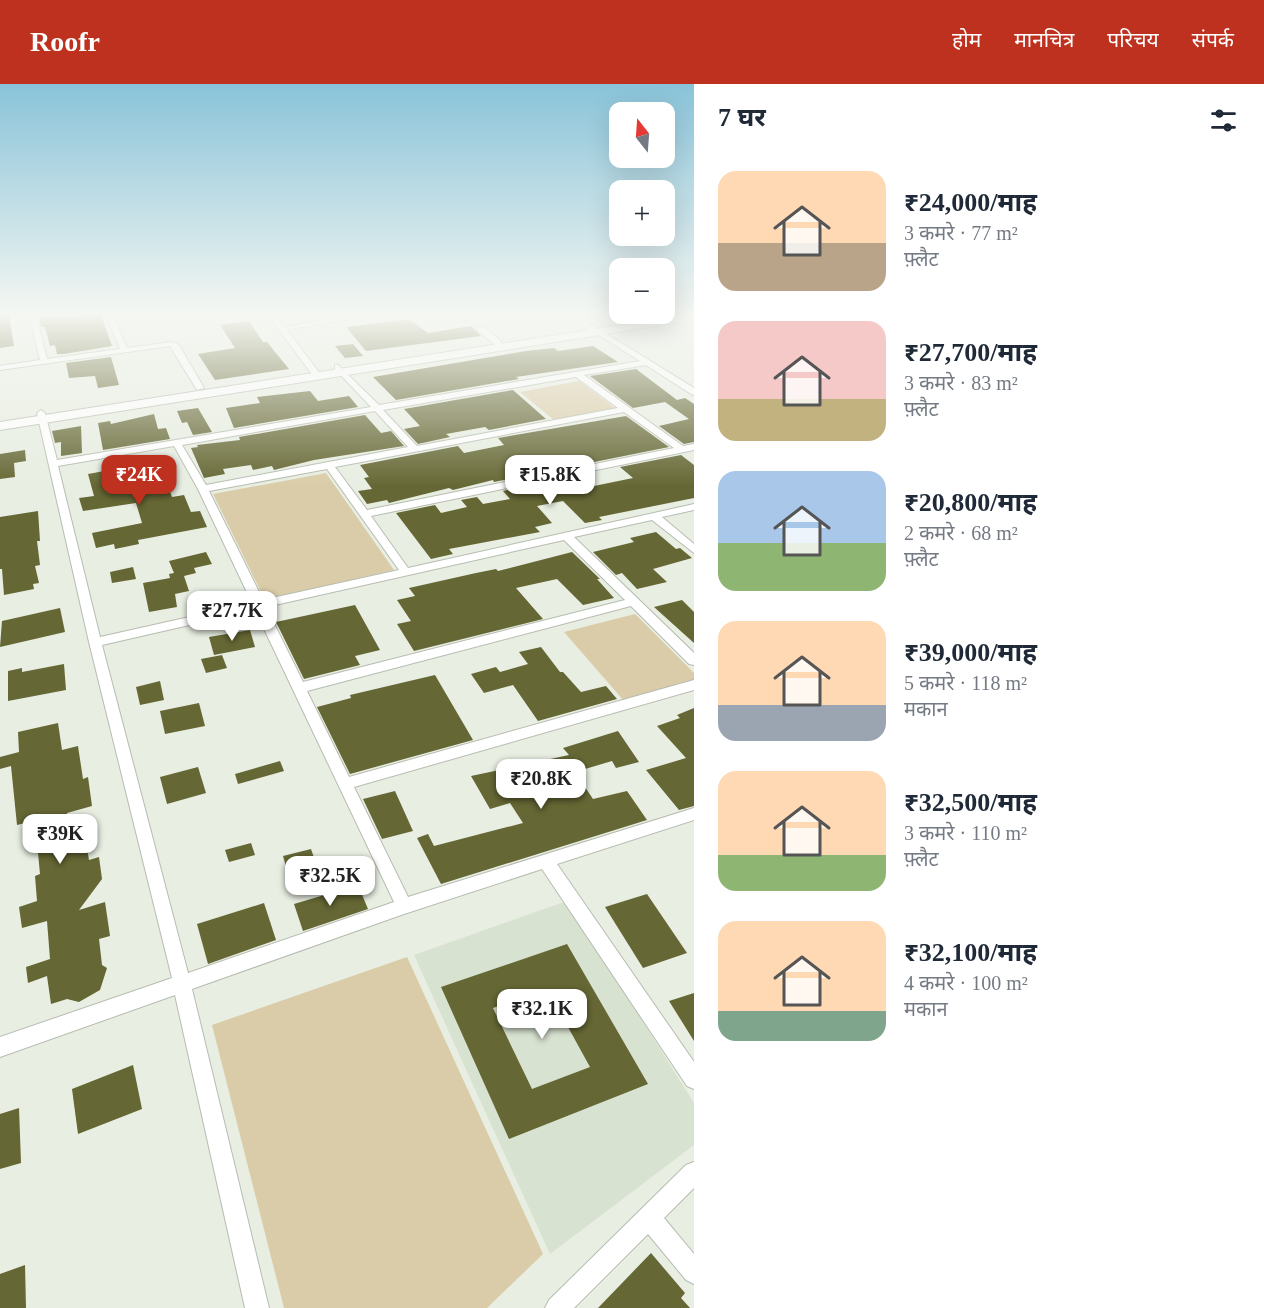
<!DOCTYPE html>
<html lang="hi">
<meta charset="utf-8">
<style>
body{margin:0;font-family:"Times New Roman","Noto Sans Devanagari",serif;background:#f6f6f7;color:#1f2937;height:100vh;display:flex;flex-direction:column;font-size:22px;white-space:nowrap}
*{box-sizing:border-box;margin:0}
p{font-size:20px;color:#747a83}
.icon{flex:none;width:33px;height:33px;fill:none;stroke:currentColor;stroke-width:2;stroke-linecap:round;stroke-linejoin:round}
.map{position:relative;flex:1;overflow:hidden}
.panel{display:flex;flex-direction:column;background:#fff;width:570px}
.panel>*{flex:none}
.needle{width:39px;rotate:343deg}
.controls{position:absolute;left:609px;top:18px;display:grid;gap:12px}
.controls a{display:grid;place-items:center;width:66px;height:66px;border-radius:12px;background:#fff;box-shadow:0 6px 24px #0002;font-size:30px}
.price{position:absolute;translate:-50% -51px;padding:0 14px;border-radius:12px;background:#fff;color:#222;font-size:20px;line-height:39px;filter:drop-shadow(0 2px 3px #0008)}
.price::after{content:'';position:absolute;left:50%;top:36px;width:18px;height:14px;margin-left:-9px;background:inherit;clip-path:polygon(0 0,100% 0,50% 100%)}
.price.on{background:#be311f;color:#fff}
ul{padding:0;list-style:none}
li{display:flex;align-items:center;gap:18px;height:150px;padding:0 24px}
li span{display:grid;place-items:center;flex:none;width:168px;height:120px;border-radius:18px;color:#555}
li>.icon{margin-inline-start:auto}
span .icon{width:72px;height:72px;fill:#fffc;stroke-width:1}
li b{font-size:26px}
h2{display:flex;justify-content:space-between;align-items:center;height:72px;padding:0 24px;font-size:26px}
header{display:flex;align-items:center;gap:36px;box-sizing:border-box;height:84px;padding:0 30px;background:#be311f;color:#fff}
header strong{font-size:28px}
nav{display:flex;gap:33px;margin-inline-start:auto;font-size:21px}
main{display:flex;flex:1;min-height:0}
.map>svg:first-child{display:block}
.built{fill:#d8e2d0}
.green{fill:#dacca8}
.building{fill:#656734;fill-rule:evenodd}
.lines{fill:none;stroke-linecap:round;stroke-linejoin:round}
.street-casing{stroke:#b7bcb1;stroke-width:2}
.secondary-casing{stroke:#b7bcb1;stroke-width:2}
.street{fill:#fff;fill-rule:evenodd}
.secondary{fill:#fff;fill-rule:evenodd}
</style>
<header>
<strong>Roofr</strong>
<nav><a>होम</a><a>मानचित्र</a><a>परिचय</a><a>संपर्क</a></nav>
</header>
<main>
<div class="map">
<svg width="694" height="1224" viewBox="0 0 694 1224">
<rect width="100%" height="100%" fill="#e8eee2"/>
<polygon class="built" points="567,817 694,1019 694,1061 550,1170 414,871"/>
<g class="green">
<polygon points="579,297 615,324 554,336 520,308"/>
<polygon points="326,389 394,486 265,516 213,410"/>
<polygon points="635,530 694,589 694,598 625,618 564,548"/>
<polygon points="407,873 543,1170 487,1224 284,1224 212,941"/>
</g>
<g class="building">
<polygon points="0,231 9,231 14,262 0,264"/>
<polygon points="101,231 112,262 64,270 57,270 55,261 50,262 45,243 41,243 39,233"/>
<polygon points="409,235 428,249 471,242 481,252 366,267 346,243"/>
<polygon points="249,237 263,258 267,258 289,285 215,296 198,270 235,264 220,241"/>
<polygon points="353,260 363,272 345,274 335,262"/>
<polygon points="593,262 618,278 516,293 519,295 396,316 373,293 526,267 554,264 558,267"/>
<polygon points="111,273 119,301 98,304 95,292 69,294 66,279"/>
<polygon points="636,285 677,316 685,314 694,320 694,358 684,360 659,342 689,335 665,318 633,324 590,292"/>
<polygon points="513,306 546,335 489,346 485,343 446,350 450,353 418,360 404,345 420,342 404,325"/>
<polygon points="310,307 318,317 349,312 358,323 234,344 226,324 260,319 257,313"/>
<polygon points="198,324 212,348 193,351 187,338 182,339 177,327"/>
<polygon points="154,330 158,345 166,344 170,355 103,366 98,339 110,337 111,340"/>
<polygon points="365,331 381,349 391,347 404,362 314,376 274,386 272,382 253,386 251,381 223,385 225,390 204,394 191,364 198,363 197,361 240,356 239,353"/>
<polygon points="626,332 669,363 494,398 493,396 453,406 449,404 389,419 387,416 367,420 358,407 372,405 364,394 369,393 360,381 458,362 464,369 504,361 498,354"/>
<polygon points="81,342 82,369 61,372 61,358 55,359 52,347"/>
<polygon points="25,366 26,377 14,379 15,393 0,395 0,370"/>
<polygon points="681,371 694,381 694,414 599,433 602,436 585,439 563,417 537,422 552,439 535,443 540,448 449,465 453,470 431,475 396,429 435,421 441,429 467,423 461,416 477,413 483,420 510,415 503,407 582,391 594,402 633,394 620,383"/>
<polygon points="148,379 155,399 166,397 172,413 184,411 191,428 200,427 207,443 138,456 139,460 115,465 114,460 96,464 92,449 142,439 136,419 83,427 79,414 94,412 88,390"/>
<polygon points="38,427 40,457 37,457 40,481 35,482 39,499 33,500 34,505 4,511 2,485 0,485 0,433"/>
<polygon points="656,448 676,465 680,464 692,474 653,485 667,498 637,505 622,489 616,491 593,468 634,458 630,454"/>
<polygon points="206,468 212,480 194,484 196,489 184,492 189,507 175,510 177,523 149,528 143,499 170,494 169,490 174,489 169,477"/>
<polygon points="572,468 600,495 597,495 614,514 583,521 557,495 516,504 543,535 414,567 397,540 411,537 397,516 415,512 409,504 476,489 496,485 498,487"/>
<polygon points="133,483 136,495 112,499 110,488"/>
<polygon points="682,516 694,528 694,559 654,523"/>
<polygon points="355,521 380,566 355,572 360,581 304,595 276,538"/>
<polygon points="60,524 65,548 0,563 2,537"/>
<polygon points="250,546 255,563 214,571 209,553"/>
<polygon points="541,563 560,588 563,588 581,608 606,602 617,615 538,637 513,601 484,609 471,590 496,583 500,588 528,580 519,568"/>
<polygon points="222,571 227,584 206,589 201,575"/>
<polygon points="64,580 66,606 8,617 8,587 22,584 22,588"/>
<polygon points="435,591 473,656 350,690 317,623 351,614 350,611"/>
<polygon points="160,597 164,616 140,621 136,603"/>
<polygon points="199,619 205,642 165,650 160,627"/>
<polygon points="694,624 694,722 679,726 646,686 686,674 657,642 680,634 677,631"/>
<polygon points="58,639 62,666 78,662 83,695 88,693 92,722 67,729 70,750 84,746 89,776 99,773 102,795 79,826 105,818 110,852 99,855 102,881 107,884 100,906 79,918 67,915 51,920 47,892 28,899 26,883 50,875 47,837 22,844 19,823 37,817 35,792 40,790 37,758 56,753 54,732 17,741 11,682 0,685 0,673 19,668 18,648"/>
<polygon points="618,647 639,678 616,684 612,677 575,688 593,715 627,707 647,736 441,800 417,754 428,750 434,762 523,739 510,719 490,725 471,692 569,671 563,664"/>
<polygon points="280,677 284,687 238,700 235,690"/>
<polygon points="198,683 206,709 167,720 160,693"/>
<polygon points="395,707 413,747 382,755 363,715"/>
<polygon points="251,759 255,771 229,778 225,766"/>
<polygon points="311,765 319,788 290,796 283,772"/>
<polygon points="358,801 368,825 303,847 294,820"/>
<polygon points="647,810 687,869 643,884 605,823"/>
<polygon points="264,819 276,856 208,880 197,840"/>
<path d="M567 860 648 1000 509 1055 441 903ZM547 905 590 983 532 1005 493 924Z"/>
<polygon points="694,909 694,957 669,917"/>
<polygon points="133,981 142,1025 78,1050 72,1005"/>
<polygon points="19,1024 21,1079 0,1085 0,1030"/>
<polygon points="651,1169 685,1209 681,1214 690,1224 598,1224"/>
<polygon points="25,1181 26,1224 0,1224 0,1190"/>
</g>
<g class="lines">
<defs>
<g id="street">
<polygon points="29,231 36,231 47,275 120,265 106,231 113,231 127,264 172,258 179,261 204,304 197,306 170,262 0,286 0,282 40,276"/>
<polygon points="268,231 275,231 284,243 353,231 371,231 287,246 321,291 317,293 314,293"/>
<polygon points="461,231 468,231 472,235 465,237"/>
<path d="M592 241 694 304V311L691 310 646 281 584 291 683 362 694 360V366L371 432 408 484 694 420V426L662 433 694 460V469L652 436 574 453 694 569V581L689 580 631 522 307 607 349 693 694 596V606L354 703 408 813 694 724V736L557 780 694 978V1005L687 1002 542 785 404 830 192 905 269 1224H245L175 911 0 973V953L172 894 89 558 37 329 41 326 45 329 57 376 371 323 335 285V281H338L379 321 640 277 589 245 588 243ZM576 293 618 324 417 362 383 326ZM375 327 408 363 206 401 182 361ZM624 328 674 364 367 426 335 383ZM174 362 198 405 252 519 100 553 58 382ZM327 385 399 486 263 516 209 407ZM564 456 625 516 303 598 266 523ZM255 526 394 818 188 889 102 561Z"/>
<polygon points="478,243 484,243 501,257 501,261 495,261 478,247"/>
<polygon points="694,1078 694,1104 664,1134 694,1170 694,1200 686,1196 648,1150 574,1224 545,1224 549,1216 686,1081"/>
</g>
<polygon id="secondary" points="685,231 694,231 694,236 0,346 0,338"/>
</defs>
<use href="#street" class="street-casing"/>
<use href="#secondary" class="secondary-casing"/>
<use href="#street" class="street"/>
<use href="#secondary" class="secondary"/>
</g>
<linearGradient id="sky" x2="0" y2="1"><stop stop-color="#89c3d9"/><stop offset="0.57" stop-color="#f5f7f2"/><stop offset="1" stop-color="#f5f7f2" stop-opacity="0"/></linearGradient>
<rect width="694" height="403" fill="url(#sky)"/>
</svg>
<div class="controls">
<a><svg class="needle" viewBox="-14 -14 28 28"><path d="M0-13l5 13h-10z" fill="#e53935"/><path d="M0 13l5-13h-10z" fill="#747a83"/></svg></a>
<a>+</a>
<a>−</a>
</div>
<b class="price on" style="left:139px;top:422px">₹24K</b>
<b class="price" style="left:550px;top:422px">₹15.8K</b>
<b class="price" style="left:232px;top:558px">₹27.7K</b>
<b class="price" style="left:541px;top:726px">₹20.8K</b>
<b class="price" style="left:60px;top:781px">₹39K</b>
<b class="price" style="left:330px;top:823px">₹32.5K</b>
<b class="price" style="left:542px;top:956px">₹32.1K</b>
</div>
<section class="panel">
<h2>7 घर<svg class="icon" aria-label="filters" viewBox="0 0 24 24"><path d="M4 7h16M4 17h16"/><circle cx="9" cy="7" r="2"/><circle cx="15" cy="17" r="2"/></svg></h2>
<ul>
<li><span style="background:linear-gradient(#ffd9b3 60%,#b9a48a 0)"><svg class="icon" aria-label="home" viewBox="0 0 24 24"><path d="M3 11l9-7 9 7M6 9v11h12V9"/></svg></span><div><b>₹24,000/माह</b><p>3 कमरे · 77 m²</p><p>फ़्लैट</p></div></li>
<li><span style="background:linear-gradient(#f6c9c9 65%,#c2b280 0)"><svg class="icon" aria-label="home" viewBox="0 0 24 24"><path d="M3 11l9-7 9 7M6 9v11h12V9"/></svg></span><div><b>₹27,700/माह</b><p>3 कमरे · 83 m²</p><p>फ़्लैट</p></div></li>
<li><span style="background:linear-gradient(#a9c7e8 60%,#8fb573 0)"><svg class="icon" aria-label="home" viewBox="0 0 24 24"><path d="M3 11l9-7 9 7M6 9v11h12V9"/></svg></span><div><b>₹20,800/माह</b><p>2 कमरे · 68 m²</p><p>फ़्लैट</p></div></li>
<li><span style="background:linear-gradient(#ffd9b3 70%,#9aa5b1 0)"><svg class="icon" aria-label="home" viewBox="0 0 24 24"><path d="M3 11l9-7 9 7M6 9v11h12V9"/></svg></span><div><b>₹39,000/माह</b><p>5 कमरे · 118 m²</p><p>मकान</p></div></li>
<li><span style="background:linear-gradient(#ffd9b3 70%,#8fb573 0)"><svg class="icon" aria-label="home" viewBox="0 0 24 24"><path d="M3 11l9-7 9 7M6 9v11h12V9"/></svg></span><div><b>₹32,500/माह</b><p>3 कमरे · 110 m²</p><p>फ़्लैट</p></div></li>
<li><span style="background:linear-gradient(#ffd9b3 75%,#7fa58c 0)"><svg class="icon" aria-label="home" viewBox="0 0 24 24"><path d="M3 11l9-7 9 7M6 9v11h12V9"/></svg></span><div><b>₹32,100/माह</b><p>4 कमरे · 100 m²</p><p>मकान</p></div></li>
</ul>
</section>
</main>
